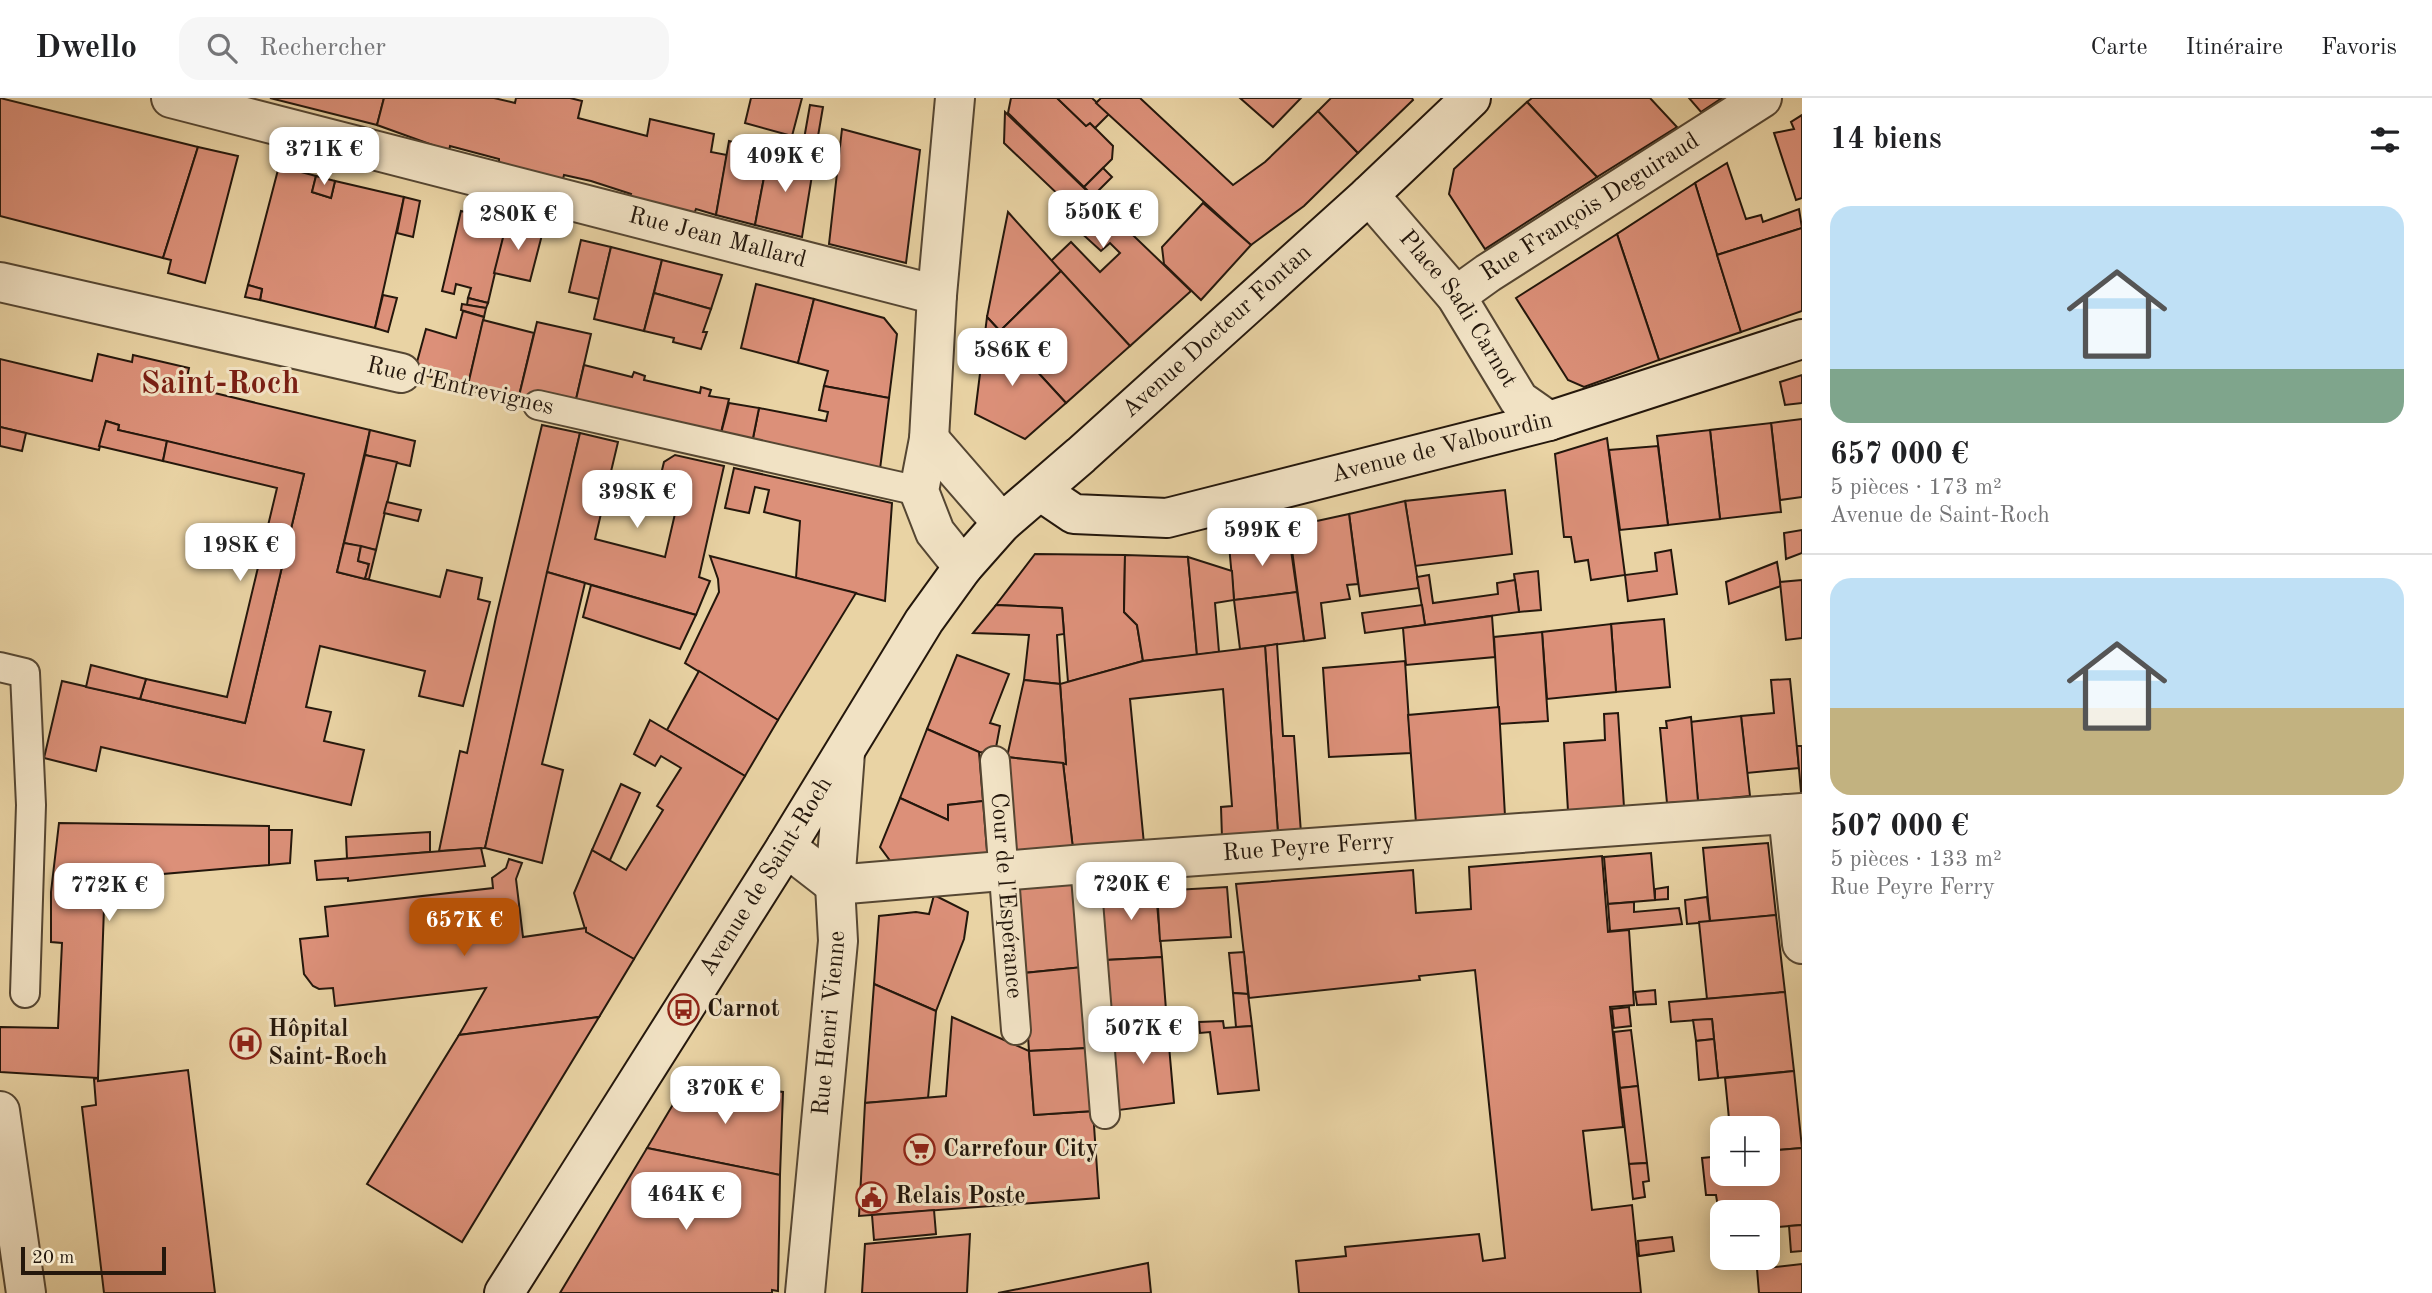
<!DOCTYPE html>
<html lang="fr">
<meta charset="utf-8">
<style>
body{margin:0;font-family:"Old Standard TT",serif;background:#f6f6f6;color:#202124;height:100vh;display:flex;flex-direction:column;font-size:26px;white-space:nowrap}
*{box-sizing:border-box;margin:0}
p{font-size:23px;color:#757577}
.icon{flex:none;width:38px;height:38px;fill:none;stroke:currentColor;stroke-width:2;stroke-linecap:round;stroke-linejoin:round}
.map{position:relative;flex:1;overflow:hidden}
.sheet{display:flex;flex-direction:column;background:#fff;width:630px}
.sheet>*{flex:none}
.controls{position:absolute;left:1710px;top:1018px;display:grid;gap:14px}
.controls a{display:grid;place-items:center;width:70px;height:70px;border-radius:14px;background:#fff;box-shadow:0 4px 18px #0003;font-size:35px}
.scale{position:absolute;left:21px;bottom:18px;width:145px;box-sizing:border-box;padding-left:7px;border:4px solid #24170c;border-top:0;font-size:19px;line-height:24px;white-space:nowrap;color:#24170c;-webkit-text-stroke:5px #f1e2c4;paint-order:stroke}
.price{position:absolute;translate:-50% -60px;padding:0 16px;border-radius:14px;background:#fff;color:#222;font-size:23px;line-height:46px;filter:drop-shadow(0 2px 4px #0008)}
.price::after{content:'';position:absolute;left:50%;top:42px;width:21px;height:16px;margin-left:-10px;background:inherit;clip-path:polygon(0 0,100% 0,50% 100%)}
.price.current{background:#b45309;color:#fff}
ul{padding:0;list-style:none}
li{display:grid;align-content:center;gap:14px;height:371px;padding:0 28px}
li+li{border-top:2px solid #e0e0e0}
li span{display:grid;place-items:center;height:217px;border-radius:21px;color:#555}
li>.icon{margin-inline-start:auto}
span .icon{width:126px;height:126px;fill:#fffc;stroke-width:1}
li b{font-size:30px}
h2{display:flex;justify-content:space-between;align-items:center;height:84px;padding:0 28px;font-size:30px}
header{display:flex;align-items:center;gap:42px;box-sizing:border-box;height:98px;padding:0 35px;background:#fff;border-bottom:2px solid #e0e0e0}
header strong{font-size:33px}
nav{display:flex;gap:38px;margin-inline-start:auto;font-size:24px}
.search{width:490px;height:63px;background:#f6f6f6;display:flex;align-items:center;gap:18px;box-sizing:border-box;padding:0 24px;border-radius:21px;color:#757577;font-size:26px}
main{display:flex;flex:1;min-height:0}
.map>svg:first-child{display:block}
.building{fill:#dc9079;stroke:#24170c;stroke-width:2}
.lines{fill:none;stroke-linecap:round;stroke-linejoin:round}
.lane-casing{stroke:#554632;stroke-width:32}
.street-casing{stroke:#554632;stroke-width:42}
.secondary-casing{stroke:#24170c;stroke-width:42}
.path{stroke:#24170c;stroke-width:4.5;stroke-dasharray:2 3.5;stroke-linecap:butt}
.lane{stroke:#f1e2c4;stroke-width:28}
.street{stroke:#f1e2c4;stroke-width:38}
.secondary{stroke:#f1e2c4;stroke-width:38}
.labels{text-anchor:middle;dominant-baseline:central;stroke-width:6;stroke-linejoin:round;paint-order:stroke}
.street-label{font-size:24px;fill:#24170c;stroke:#f1e2c4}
.poi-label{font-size:24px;font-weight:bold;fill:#24170c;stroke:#f1e2c4;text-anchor:start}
.district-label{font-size:32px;font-weight:bold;fill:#7a1f14;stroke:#f1e2c4}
</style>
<header>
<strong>Dwello</strong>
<div class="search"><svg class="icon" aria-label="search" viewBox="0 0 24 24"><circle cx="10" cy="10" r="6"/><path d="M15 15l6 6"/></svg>Rechercher</div>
<nav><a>Carte</a><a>Itinéraire</a><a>Favoris</a></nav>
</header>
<main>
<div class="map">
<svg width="1802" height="1195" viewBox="0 0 1802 1195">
<rect width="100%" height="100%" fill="#e9d3a4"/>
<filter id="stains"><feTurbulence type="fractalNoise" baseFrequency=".00286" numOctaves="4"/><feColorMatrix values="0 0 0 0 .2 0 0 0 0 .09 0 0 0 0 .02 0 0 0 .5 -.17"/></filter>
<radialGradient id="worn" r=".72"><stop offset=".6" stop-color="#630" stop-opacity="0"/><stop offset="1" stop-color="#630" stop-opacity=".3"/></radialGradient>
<g class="building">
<polygon points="0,0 198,49 163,160 0,118"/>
<polygon points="270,0 384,0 377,27"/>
<polygon points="384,0 494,0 515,5 516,0 570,0 582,3 578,20 647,38 650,21 714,36 711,54 727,57 716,117 696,111 694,116 630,99 631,96 591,83 564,77 563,81 499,65 499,61 450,48 449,53 377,27"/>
<polygon points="751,0 802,0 792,38 745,25"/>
<polygon points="1011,0 1057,0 1086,28 1090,25 1113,48 1112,61 1084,89 1008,15"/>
<polygon points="1057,0 1092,0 1109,16 1095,30 1090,25 1086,28"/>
<polygon points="1101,0 1140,0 1233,87 1265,64 1318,13 1358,55 1304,108 1251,147 1096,5"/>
<polygon points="1240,0 1301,0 1273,29"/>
<polygon points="1331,0 1412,0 1413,2 1358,55 1318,13"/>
<polygon points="1532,0 1650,0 1677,29 1597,79 1527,4"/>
<polygon points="1689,0 1722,0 1701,14"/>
<polygon points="1527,4 1597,79 1485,151 1449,96 1454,71"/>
<polygon points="810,7 823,9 817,44 804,41"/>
<polygon points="1005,14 1191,193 1130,248 1051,163 1071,144 1100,174 1120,155 1110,145 1101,153 1056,112 1064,102 1004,45"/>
<polygon points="1802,17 1802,100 1796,102 1774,35 1794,31 1791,24"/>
<polygon points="842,31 920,52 906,165 829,146"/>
<polygon points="729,43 769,53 755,127 716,117"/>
<polygon points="198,49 238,58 205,185 168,175 171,162 163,160"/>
<polygon points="769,53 814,65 802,139 755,127"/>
<polygon points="1727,65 1746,121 1761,117 1763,124 1799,111 1802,130 1717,157 1695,85"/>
<polygon points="279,68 316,78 312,94 331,100 335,83 404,99 375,230 260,202 262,191 248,187"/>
<polygon points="1103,70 1112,79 1093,98 1084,89"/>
<polygon points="316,78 335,83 331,100 312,94"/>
<polygon points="1695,85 1741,234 1659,262 1617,136"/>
<polygon points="404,99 420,103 413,139 397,135"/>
<polygon points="1203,105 1251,147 1201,202 1164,166 1162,149"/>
<polygon points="461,113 507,124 488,205 468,200 471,190 456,186 454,196 442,193"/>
<polygon points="1008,114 1061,173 1000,233 987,219"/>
<polygon points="507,124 543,133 530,183 494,175"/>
<polygon points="1802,130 1802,213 1741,234 1717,157"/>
<polygon points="1617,136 1659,262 1584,289 1568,282 1516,200"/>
<polygon points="581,142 611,149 599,201 569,194"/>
<polygon points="611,149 662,162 644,233 594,221"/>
<polygon points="662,162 722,177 711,211 654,195"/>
<polygon points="1061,173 1130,248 1066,305 1000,233"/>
<polygon points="756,186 814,201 798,265 741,250"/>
<polygon points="248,187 262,191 260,202 245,199"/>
<polygon points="654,195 711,211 703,234 707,234 701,251 673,244 674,240 644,233"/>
<polygon points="383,197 397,200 388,234 375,230"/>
<polygon points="468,200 488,205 486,210 467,207"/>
<polygon points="814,201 884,220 897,236 889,300 824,288 828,273 798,265"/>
<polygon points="462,206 486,210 484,219 461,212"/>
<polygon points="463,213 484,219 468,287 414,275 426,231 456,240"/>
<polygon points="987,219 1066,305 1025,341 975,316"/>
<polygon points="483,222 534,235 519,298 468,287"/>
<polygon points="537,224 591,236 574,310 519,298"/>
<polygon points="98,256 132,264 133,257 189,270 185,288 370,332 337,474 440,499 447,472 482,480 478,501 490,504 463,608 419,598 425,573 320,548 306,609 331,614 324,643 364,652 351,707 101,649 96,673 44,660 62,583 245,625 304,376 118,332 119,327 106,323 99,352 0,329 0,261 92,283"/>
<polygon points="584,267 632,279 634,274 645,278 644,282 700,295 701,289 711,292 709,298 729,301 719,343 574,310"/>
<polygon points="1802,277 1802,305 1785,307 1780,284"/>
<polygon points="824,288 889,300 879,379 751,350 759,310 826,323 828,314 819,312"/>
<polygon points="729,305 759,310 751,350 719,343"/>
<polygon points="1802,321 1802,399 1780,402 1771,325"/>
<polygon points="106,323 119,327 118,332 167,343 163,363 99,348"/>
<polygon points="1771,325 1781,414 1720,421 1710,332"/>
<polygon points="542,327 580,335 485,750 439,753 460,653 467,655 496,519"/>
<polygon points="0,329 26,335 22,353 0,348"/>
<polygon points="370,332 415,343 410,368 365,357"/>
<polygon points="1710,332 1720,421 1668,427 1657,338"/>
<polygon points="580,335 618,344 595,441 665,459 677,407 655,401 664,364 675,357 724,368 699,479 710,483 696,517 547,474"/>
<polygon points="1607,340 1625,477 1591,482 1588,462 1575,464 1571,439 1564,439 1555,356"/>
<polygon points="167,343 304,376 245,625 140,601 146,581 227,599 277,390 163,363"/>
<polygon points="1658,348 1668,427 1620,432 1609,352"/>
<polygon points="365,357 397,364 376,452 344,445"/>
<polygon points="734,370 892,405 885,503 796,480 800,423 764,414 769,392 755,389 749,415 725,410"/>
<polygon points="1505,392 1512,456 1415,468 1405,403"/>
<polygon points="1405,403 1419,490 1360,498 1349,416"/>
<polygon points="387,404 421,412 418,423 384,415"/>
<polygon points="1349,416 1358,486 1347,487 1350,501 1321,505 1325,540 1304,543 1289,429"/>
<polygon points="1802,432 1802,455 1786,461 1784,435"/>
<polygon points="1289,438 1297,494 1234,502 1229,447"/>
<polygon points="344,445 361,448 358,463 369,466 365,481 337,474"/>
<polygon points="361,448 376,452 369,481 365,481 369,466 358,463"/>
<polygon points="1671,452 1677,496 1628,503 1625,477 1657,473 1655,455"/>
<polygon points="1035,456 1125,457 1124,514 1137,527 1143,563 1068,584 1062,510 996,507"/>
<polygon points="1125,457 1188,459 1197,557 1143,563 1137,527 1124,514"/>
<polygon points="710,458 856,495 778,622 685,565 719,494 718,481"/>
<polygon points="1188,459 1232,473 1234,502 1215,505 1219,554 1197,557"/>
<polygon points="1777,464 1781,488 1729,506 1726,484"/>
<polygon points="1538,473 1541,512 1519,514 1514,476"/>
<polygon points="547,474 585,485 542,666 563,672 542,765 485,750"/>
<polygon points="1429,477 1433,505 1498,496 1497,485 1515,482 1519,514 1425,527 1417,479"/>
<polygon points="1802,482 1802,540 1786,542 1780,484"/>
<polygon points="591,487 696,517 680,551 583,519"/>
<polygon points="1297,494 1304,543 1240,551 1234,502"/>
<polygon points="996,507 1062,510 1064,536 1057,537 1060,586 1024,582 1029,537 973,535"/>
<polygon points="1422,507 1425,527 1365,535 1362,515"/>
<polygon points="1492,518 1495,559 1406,567 1403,530"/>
<polygon points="1664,521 1670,589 1616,594 1611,526"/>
<polygon points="1611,526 1616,594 1547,601 1542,534"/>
<polygon points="1542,534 1548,623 1499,626 1494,539"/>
<polygon points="1277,546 1283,638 1294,638 1301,735 1278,736 1265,548"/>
<polygon points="1265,548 1278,736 1222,740 1221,709 1232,708 1223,591 1130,601 1144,746 1073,751 1063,665 1066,666 1060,586 1143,563"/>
<polygon points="957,557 1009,576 990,625 1000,628 995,655 979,654 927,631"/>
<polygon points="1405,563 1411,655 1329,659 1323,570"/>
<polygon points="91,567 146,581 140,601 86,589"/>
<polygon points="699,573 778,622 745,678 667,632"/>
<polygon points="1790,581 1799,670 1747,675 1741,618 1774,615 1771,582"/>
<polygon points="1024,582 1060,586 1066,666 1007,659"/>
<polygon points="1499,609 1505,718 1416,725 1408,617"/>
<polygon points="1618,615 1624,709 1568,713 1564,645 1605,642 1604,616"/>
<polygon points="1741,618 1750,698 1698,703 1690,624"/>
<polygon points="1691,619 1698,703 1667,705 1660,630 1667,630 1666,623"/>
<polygon points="650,622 745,678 634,861 586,834 574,795 592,752 626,772 663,712 657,708 681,670 661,658 655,668 634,656"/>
<polygon points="927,631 979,654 983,703 948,707 948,722 900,700"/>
<polygon points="1797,648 1802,648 1802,694 1801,694"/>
<polygon points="1005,659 1063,665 1073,751 1013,765"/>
<polygon points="621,686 640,695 610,762 592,752"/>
<polygon points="900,700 948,722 948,707 983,703 988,765 894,768 880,749"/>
<polygon points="59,725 269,728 269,767 105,781 98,980 0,974 0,929 58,930 62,845 51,844 51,794"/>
<polygon points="269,732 292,732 290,765 269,767"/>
<polygon points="430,734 430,754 347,761 346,739"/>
<polygon points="1768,745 1776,817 1710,824 1703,750"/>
<polygon points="481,750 485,768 348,783 348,780 317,782 315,763"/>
<polygon points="1651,755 1655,802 1608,806 1604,759"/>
<polygon points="1602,758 1608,834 1629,832 1634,907 1610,909 1623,1029 1583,1033 1592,1112 1632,1107 1641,1195 1299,1195 1296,1163 1346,1158 1345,1149 1479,1136 1483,1163 1505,1160 1475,872 1419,878 1420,882 1249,900 1236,786 1413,772 1416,815 1471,811 1469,769"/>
<polygon points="509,761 522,765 516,781 523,839 586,830 586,834 634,861 599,919 459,937 486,890 335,908 333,890 319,891 313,888 304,876 300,841 328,838 325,809 493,790 492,780 506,770"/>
<polygon points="1078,785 1083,869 1024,875 1018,789"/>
<polygon points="1155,785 1162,859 1106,862 1101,788"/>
<polygon points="1227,789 1231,839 1160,843 1157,793"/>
<polygon points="1668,789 1668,801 1655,802 1655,791"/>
<polygon points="934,797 968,814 964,841 936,913 874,886 879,818 916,814 929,816"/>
<polygon points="1707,799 1710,824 1687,826 1685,802"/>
<polygon points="1634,804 1634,814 1679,810 1682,826 1610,833 1608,806"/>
<polygon points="1776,817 1785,894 1707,901 1699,824"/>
<polygon points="1244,854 1248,896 1233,895 1229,855"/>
<polygon points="1162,859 1167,925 1112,929 1106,862"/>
<polygon points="1083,869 1088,950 1029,953 1024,875"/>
<polygon points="874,886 936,913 928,1000 865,1005"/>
<polygon points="1655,892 1656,906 1637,907 1635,894"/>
<polygon points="1785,894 1794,973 1718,980 1712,921 1671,924 1669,904"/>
<polygon points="1233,895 1248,896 1252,928 1236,929"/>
<polygon points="1629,909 1631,928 1614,930 1612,911"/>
<polygon points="599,919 462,1144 367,1086 459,937"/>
<polygon points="952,919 1029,953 1034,1017 1093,1013 1099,1100 859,1118 865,1005 946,998"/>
<polygon points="1712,921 1714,941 1696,943 1693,922"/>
<polygon points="1223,923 1224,930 1252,928 1259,992 1218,996 1210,934 1200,935 1199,924"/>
<polygon points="1167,925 1174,1005 1119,1012 1112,929"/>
<polygon points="1631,932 1638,988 1620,990 1614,934"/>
<polygon points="1714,941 1718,980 1699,982 1696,943"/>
<polygon points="1088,950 1093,1013 1034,1017 1029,953"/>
<polygon points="188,972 215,1195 104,1195 82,1009 96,1007 94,981 98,980 98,983"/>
<polygon points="1794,973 1802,1050 1768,1053 1768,1031 1730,1031 1725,980"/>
<polygon points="687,983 783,994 780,1077 647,1050"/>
<polygon points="1638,988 1647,1065 1629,1066 1620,990"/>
<polygon points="1722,1032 1722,1058 1715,1058 1713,1033"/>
<polygon points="647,1050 780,1077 778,1193 772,1192 772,1195 560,1195"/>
<polygon points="1802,1050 1802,1127 1768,1130 1768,1115 1722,1115 1722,1134 1716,1097 1706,1097 1702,1060 1722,1058 1722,1076 1768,1076 1768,1053"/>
<polygon points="1647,1065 1649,1083 1643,1084 1645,1099 1633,1101 1629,1066"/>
<polygon points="934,1112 936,1136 874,1142 872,1117"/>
<polygon points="1802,1127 1802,1153 1791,1154 1789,1128"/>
<polygon points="970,1136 967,1195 862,1195 865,1146"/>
<polygon points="1672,1139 1674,1153 1639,1158 1638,1143"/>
<polygon points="1148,1165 1151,1195 998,1195"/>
<polygon points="1802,1166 1802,1195 1759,1195 1757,1171"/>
</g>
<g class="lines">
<defs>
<g id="lane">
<polyline points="538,307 919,393"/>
<polyline points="0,569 25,575 31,707 25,895"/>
<path id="s1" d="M995 663 1016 932"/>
<polyline points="1085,766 1105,1016"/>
</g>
<g id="street">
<path id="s2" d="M171 0 937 197"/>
<polyline points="955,0 937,197 929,341 919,393 935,434 963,469"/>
<path id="s3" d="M1369 97 1456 198 1519 302 1549 323"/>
<polyline points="0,184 401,275"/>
<path id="s4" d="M1456 198 1488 175 1762 0"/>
<polyline points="929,341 1002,425"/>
<polyline points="1788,716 1802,846"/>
<path id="s5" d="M786 749 835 787 1085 766 1802 715"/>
<polyline points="0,1013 26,1195"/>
<path id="s6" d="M805 1195 838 843 835 787 845 655"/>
</g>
<g id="secondary">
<path id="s7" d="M1040 393 1074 416 1167 420 1549 323 1802 241"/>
<path id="s8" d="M504 1195 786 749 924 523 963 469 1002 425 1081 357 1369 97 1471 0"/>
</g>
</defs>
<use href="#lane" class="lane-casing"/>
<use href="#street" class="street-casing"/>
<use href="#secondary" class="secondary-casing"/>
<polyline class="path" points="443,285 500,298"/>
<use href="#lane" class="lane"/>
<use href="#street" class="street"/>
<use href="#secondary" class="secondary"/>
</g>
<defs>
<symbol id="bus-ring" viewBox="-11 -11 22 22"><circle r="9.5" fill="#f1e2c4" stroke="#8f2418" stroke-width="1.5"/><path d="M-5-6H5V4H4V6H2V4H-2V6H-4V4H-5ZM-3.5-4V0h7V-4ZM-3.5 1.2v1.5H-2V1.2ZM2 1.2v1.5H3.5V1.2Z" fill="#8f2418"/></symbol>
<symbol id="hospital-ring" viewBox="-11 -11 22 22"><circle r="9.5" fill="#f1e2c4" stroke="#8f2418" stroke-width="1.5"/><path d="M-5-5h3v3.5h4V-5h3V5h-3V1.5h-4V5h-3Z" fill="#8f2418"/></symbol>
<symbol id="supermarket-ring" viewBox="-11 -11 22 22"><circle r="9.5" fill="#f1e2c4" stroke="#8f2418" stroke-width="1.5"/><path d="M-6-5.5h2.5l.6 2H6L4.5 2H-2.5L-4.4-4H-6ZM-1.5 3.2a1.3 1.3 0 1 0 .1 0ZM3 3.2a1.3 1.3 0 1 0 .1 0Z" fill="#8f2418"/></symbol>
<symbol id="civic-ring" viewBox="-11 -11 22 22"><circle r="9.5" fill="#f1e2c4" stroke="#8f2418" stroke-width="1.5"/><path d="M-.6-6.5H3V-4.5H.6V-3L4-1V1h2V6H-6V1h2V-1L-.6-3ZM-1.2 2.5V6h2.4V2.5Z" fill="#8f2418"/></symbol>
</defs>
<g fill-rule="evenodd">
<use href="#bus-ring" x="666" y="894" width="35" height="35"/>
<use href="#hospital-ring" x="228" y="928" width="35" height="35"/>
<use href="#supermarket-ring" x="902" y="1034" width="35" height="35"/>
<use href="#civic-ring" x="854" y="1082" width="35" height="35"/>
</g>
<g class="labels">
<g class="street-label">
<text stroke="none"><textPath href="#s4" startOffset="161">Rue François Deguiraud</textPath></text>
<text stroke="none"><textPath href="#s2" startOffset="564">Rue Jean Mallard</textPath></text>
<text stroke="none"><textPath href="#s3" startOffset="145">Place Sadi Carnot</textPath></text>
<text stroke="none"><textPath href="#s8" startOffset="1206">Avenue Docteur Fontan</textPath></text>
<text transform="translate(460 289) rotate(13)">Rue d'Entrevignes</text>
<text stroke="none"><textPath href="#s7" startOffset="418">Avenue de Valbourdin</textPath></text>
<text stroke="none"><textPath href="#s5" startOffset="537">Rue Peyre Ferry</textPath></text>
<text stroke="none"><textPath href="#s8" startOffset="492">Avenue de Saint-Roch</textPath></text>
<text stroke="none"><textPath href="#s1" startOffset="135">Cour de l'Espérance</textPath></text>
<text stroke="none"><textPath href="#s6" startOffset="271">Rue Henri Vienne</textPath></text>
</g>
<g class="poi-label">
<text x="707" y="912">Carnot</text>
<text x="268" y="932">Hôpital<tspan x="268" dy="28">Saint-Roch</tspan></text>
<text x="943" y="1052">Carrefour City</text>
<text x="895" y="1099">Relais Poste</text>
</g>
<g class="district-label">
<text x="220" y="287">Saint-Roch</text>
</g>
</g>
<rect width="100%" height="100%" filter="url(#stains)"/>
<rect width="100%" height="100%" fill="url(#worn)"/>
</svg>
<div class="controls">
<a>+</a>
<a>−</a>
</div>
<div class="scale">20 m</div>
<b class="price" style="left:324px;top:89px">371K €</b>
<b class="price" style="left:785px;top:96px">409K €</b>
<b class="price" style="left:1103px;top:152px">550K €</b>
<b class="price" style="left:518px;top:154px">280K €</b>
<b class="price" style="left:1012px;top:290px">586K €</b>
<b class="price" style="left:637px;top:432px">398K €</b>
<b class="price" style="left:1262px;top:470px">599K €</b>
<b class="price" style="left:240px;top:485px">198K €</b>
<b class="price" style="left:1131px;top:824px">720K €</b>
<b class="price" style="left:109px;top:825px">772K €</b>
<b class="price current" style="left:464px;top:860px">657K €</b>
<b class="price" style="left:1143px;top:968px">507K €</b>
<b class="price" style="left:725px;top:1028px">370K €</b>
<b class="price" style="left:686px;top:1134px">464K €</b>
</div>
<section class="sheet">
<h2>14 biens<svg class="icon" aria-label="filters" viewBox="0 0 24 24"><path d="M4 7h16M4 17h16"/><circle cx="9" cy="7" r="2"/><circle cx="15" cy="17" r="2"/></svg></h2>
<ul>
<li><span style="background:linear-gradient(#bfe0f5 75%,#7fa58c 0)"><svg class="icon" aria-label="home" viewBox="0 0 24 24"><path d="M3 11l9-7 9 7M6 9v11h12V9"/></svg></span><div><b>657 000 €</b><p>5 pièces · 173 m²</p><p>Avenue de Saint-Roch</p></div></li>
<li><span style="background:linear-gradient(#bfe0f5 60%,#c2b280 0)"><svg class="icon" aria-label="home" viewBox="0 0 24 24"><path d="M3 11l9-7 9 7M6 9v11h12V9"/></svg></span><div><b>507 000 €</b><p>5 pièces · 133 m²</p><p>Rue Peyre Ferry</p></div></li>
</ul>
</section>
</main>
